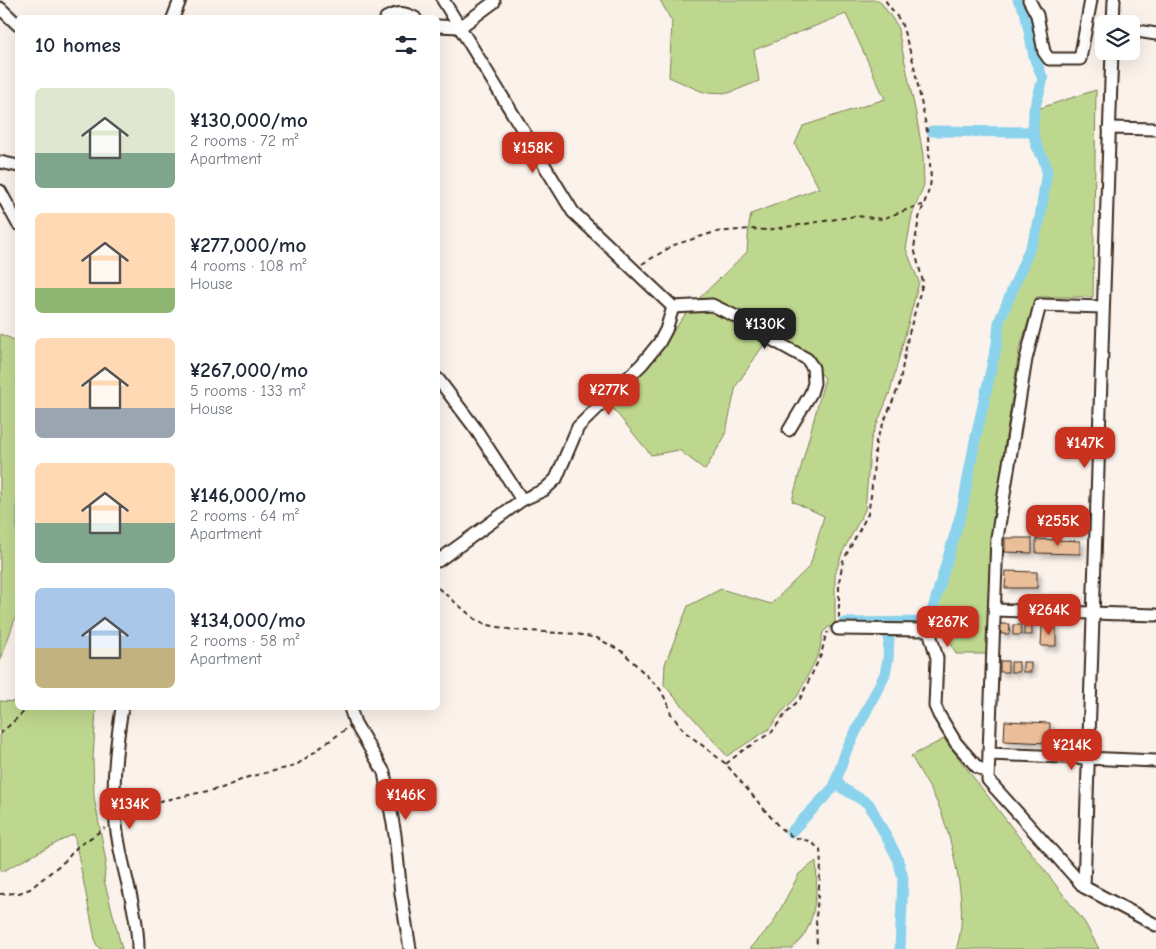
<!DOCTYPE html>
<meta charset="utf-8">
<style>
body{margin:0;font-family:"Comic Neue",sans-serif;background:#f6f6f7;color:#1f2937;height:100vh;display:flex;flex-direction:column;font-size:19px;white-space:nowrap}
*{box-sizing:border-box;margin:0}
p{font-size:16px;color:#747a83}
.icon{flex:none;width:28px;height:28px;fill:none;stroke:currentColor;stroke-width:2;stroke-linecap:round;stroke-linejoin:round}
.map{position:relative;flex:1;overflow:hidden}
.sheet{position:absolute;left:15px;top:15px;width:425px;height:695px;display:flex;flex-direction:column;background:#fff;border-radius:8px;box-shadow:0 5px 20px #0002}
.sheet>*{flex:none}
.tools{position:absolute;left:1095px;top:15px;display:grid;gap:10px}
.tools a{display:grid;place-items:center;width:45px;height:45px;border-radius:8px;background:#fff;box-shadow:0 5px 20px #0002;font-size:25px}
.price{position:absolute;translate:-50% -42px;padding:0 11px;border-radius:10px;background:#c8321e;color:#fff;font-size:16px;line-height:32px;filter:drop-shadow(0 1px 2px #0008)}
.price::after{content:'';position:absolute;left:50%;top:30px;width:15px;height:11px;margin-left:-8px;background:inherit;clip-path:polygon(0 0,100% 0,50% 100%)}
.price.current{background:#222;color:#fff}
ul{padding:0;list-style:none}
li{display:flex;align-items:center;gap:15px;height:125px;padding:0 20px}
li span{display:grid;place-items:center;flex:none;width:140px;height:100px;border-radius:8px;color:#555}
li>.icon{margin-inline-start:auto}
span .icon{width:60px;height:60px;fill:#fffc;stroke-width:1}
li b{font-size:21px}
h2{display:flex;justify-content:space-between;align-items:center;height:60px;padding:0 20px;font-size:21px}
.map>svg:first-child{display:block}
.green{fill:#bed78e;stroke:#7c8056}
.lines{fill:none;stroke-linecap:round;stroke-linejoin:round}
.canal{stroke:#8bd3ec;stroke-width:11}
.building{fill:#eabe99;stroke:#3b2a1e;filter:url(#shadow)}
.minor-casing{stroke:#3b2a1e;stroke-width:15}
.path{stroke:#3b2a1e;stroke-width:2;stroke-dasharray:5 4;stroke-linecap:butt}
.minor{stroke:#fff;stroke-width:11}
</style>
<div class="map">
<svg width="1156" height="949" viewBox="0 0 1156 949">
<defs>
<filter id="shadow"><feDropShadow dx="3.5" dy="3.5" stdDeviation="2.5" flood-color="#0004"/></filter>
</defs>
<rect width="100%" height="100%" fill="#fbf2eb"/>
<filter id="ink" filterUnits="userSpaceOnUse"><feTurbulence type="fractalNoise" baseFrequency=".02" numOctaves="2"/><feDisplacementMap in="SourceGraphic" scale="10" xChannelSelector="R" yChannelSelector="G"/><feConvolveMatrix kernelMatrix="1 2 1 2 8 2 1 2 1" color-interpolation-filters="sRGB"/></filter>
<g filter="url(#ink)">
<g class="green">
<polygon points="660,0 879,0 897,25 916,114 923,155 924,185 912,215 906,249 919,282 890,392 871,439 865,510 842,553 835,575 835,626 829,627 823,632 819,653 797,697 781,713 769,729 727,756 664,685 665,664 688,606 721,589 771,604 810,566 824,516 792,501 825,378 813,366 769,337 736,386 725,436 705,470 679,450 651,455 610,405 647,368 692,305 747,252 749,225 751,214 819,188 795,144 803,126 885,99 846,14 754,50 759,81 729,93 703,92 669,77 672,22"/>
<polygon points="1096,90 1093,297 1036,297 1019,351 991,537 987,654 956,654 944,629 932,624 965,511 977,439 1000,344 1005,311 1039,234 1044,217 1051,170 1047,159 1039,145 1036,130 1037,109"/>
<polygon points="0,334 17,341 17,613 0,662"/>
<polygon points="0,701 17,702 18,708 96,708 93,759 94,797 106,861 104,880 122,949 100,949 96,944 74,834 3,871 0,871"/>
<path d="M944 739 1085 923 1099 949H956C970 913 954 850 942 814 935 795 921 774 911 756Z"/>
<path d="M816 861C818 884 816 919 802 938 799 942 794 946 791 949H750L773 923 799 874Z"/>
</g>
<g class="lines">
<g class="canal">
<polyline points="932,131 1033,132"/>
<polyline points="844,623 929,622 962,510 975,441 997,343 999,322 1035,236 1040,218 1047,171 1044,160 1037,147 1033,132 1034,110 1043,79 1034,57 1025,11 1018,0"/>
<polyline points="836,779 842,788 869,804 897,857 903,878 900,949"/>
<polyline points="791,832 834,787 846,751 885,674 888,659 889,637"/>
</g>
</g>
<g class="building">
<polygon points="1005,538 1032,538 1032,553 1005,552"/>
<polygon points="1036,539 1080,541 1080,554 1036,553"/>
<polygon points="1006,571 1037,572 1037,588 1005,588"/>
<polygon points="1001,624 1010,624 1009,634 1001,634"/>
<rect x="1024" y="624" width="8" height="11"/>
<rect x="1013" y="625" width="8" height="10"/>
<polygon points="1042,625 1056,625 1056,646 1041,646"/>
<rect x="1000" y="661" width="8" height="11"/>
<rect x="1011" y="662" width="8" height="10"/>
<rect x="1023" y="662" width="8" height="10"/>
<polygon points="1005,721 1050,723 1049,743 1004,741"/>
</g>
<g class="lines">
<defs>
<g id="minor">
<polyline points="443,0 573,212 673,307 712,305 737,317 762,334 807,359 813,368 814,383 811,393 789,430"/>
<polyline points="1029,0 1037,15 1044,52 1049,59 1080,59 1091,0"/>
<polyline points="0,8 18,25"/>
<polyline points="173,18 180,0"/>
<path d="M386 18C398 12 403 12 415 18"/>
<polyline points="1113,24 1114,0"/>
<polyline points="438,26 459,27"/>
<polyline points="459,28 494,2"/>
<polyline points="1131,30 1156,34"/>
<polyline points="1109,128 1156,129"/>
<polyline points="0,162 18,166"/>
<polyline points="0,191 18,224"/>
<polyline points="1102,307 1040,305 1026,359 997,538 988,780 1084,887 1156,925"/>
<polyline points="438,379 475,428 522,500"/>
<polyline points="438,561 522,500 544,490 556,479 578,427 642,364 659,343 666,330 673,307"/>
<polyline points="995,610 1156,615"/>
<polyline points="838,629 929,630 937,658 935,706 939,715 956,743 977,767 988,772"/>
<path d="M122 708C115 752 110 799 119 844 125 879 138 914 138 949"/>
<polyline points="350,708 355,723 384,772 395,835 401,894 410,949"/>
<polyline points="990,754 1156,761"/>
<polyline points="1084,887 1112,51"/>
</g>
</defs>
<use href="#minor" class="minor-casing"/>
<g class="path">
<polyline points="642,264 674,245 715,232 750,229 767,230 856,216 882,219 914,207 923,205"/>
<polyline points="438,588 475,619 488,625 513,630 576,634 597,638 623,652 660,689 668,704 671,714 684,731 726,764 780,828 793,837 809,841 820,849 821,866 816,917 817,949"/>
<polyline points="839,618 839,582 843,561 868,514 871,496 876,441 899,386 908,337 923,282 914,248 919,218 930,187 931,179 928,136 913,61 901,22 885,0"/>
<polyline points="0,734 28,708"/>
<polyline points="726,764 742,751 772,732 785,714 800,699 821,655 826,634 828,632"/>
<polyline points="125,813 151,803 222,788 248,777 295,766 346,729"/>
<polyline points="0,894 19,893 30,889 66,860 77,847 105,828"/>
</g>
<use href="#minor" class="minor"/>
</g>
</g>
</svg>
<div class="tools">
<a><svg class="icon" aria-label="layers" viewBox="0 0 24 24"><path d="M12 4l9 5-9 5-9-5zM3 14l9 5 9-5"/></svg></a>
</div>
<b class="price" style="left:533px;top:174px">¥158K</b>
<b class="price current" style="left:765px;top:350px">¥130K</b>
<b class="price" style="left:609px;top:416px">¥277K</b>
<b class="price" style="left:1085px;top:469px">¥147K</b>
<b class="price" style="left:1058px;top:547px">¥255K</b>
<b class="price" style="left:1049px;top:636px">¥264K</b>
<b class="price" style="left:948px;top:648px">¥267K</b>
<b class="price" style="left:1072px;top:771px">¥214K</b>
<b class="price" style="left:406px;top:821px">¥146K</b>
<b class="price" style="left:130px;top:830px">¥134K</b>
<section class="sheet">
<h2>10 homes<svg class="icon" aria-label="filters" viewBox="0 0 24 24"><path d="M4 7h16M4 17h16"/><circle cx="9" cy="7" r="2"/><circle cx="15" cy="17" r="2"/></svg></h2>
<ul>
<li><span style="background:linear-gradient(#dfe7d0 65%,#7fa58c 0)"><svg class="icon" aria-label="home" viewBox="0 0 24 24"><path d="M3 11l9-7 9 7M6 9v11h12V9"/></svg></span><div><b>¥130,000/mo</b><p>2 rooms · 72 m²</p><p>Apartment</p></div></li>
<li><span style="background:linear-gradient(#ffd9b3 75%,#8fb573 0)"><svg class="icon" aria-label="home" viewBox="0 0 24 24"><path d="M3 11l9-7 9 7M6 9v11h12V9"/></svg></span><div><b>¥277,000/mo</b><p>4 rooms · 108 m²</p><p>House</p></div></li>
<li><span style="background:linear-gradient(#ffd9b3 70%,#9aa5b1 0)"><svg class="icon" aria-label="home" viewBox="0 0 24 24"><path d="M3 11l9-7 9 7M6 9v11h12V9"/></svg></span><div><b>¥267,000/mo</b><p>5 rooms · 133 m²</p><p>House</p></div></li>
<li><span style="background:linear-gradient(#ffd9b3 60%,#7fa58c 0)"><svg class="icon" aria-label="home" viewBox="0 0 24 24"><path d="M3 11l9-7 9 7M6 9v11h12V9"/></svg></span><div><b>¥146,000/mo</b><p>2 rooms · 64 m²</p><p>Apartment</p></div></li>
<li><span style="background:linear-gradient(#a9c7e8 60%,#c2b280 0)"><svg class="icon" aria-label="home" viewBox="0 0 24 24"><path d="M3 11l9-7 9 7M6 9v11h12V9"/></svg></span><div><b>¥134,000/mo</b><p>2 rooms · 58 m²</p><p>Apartment</p></div></li>
</ul>
</section>
</div>
